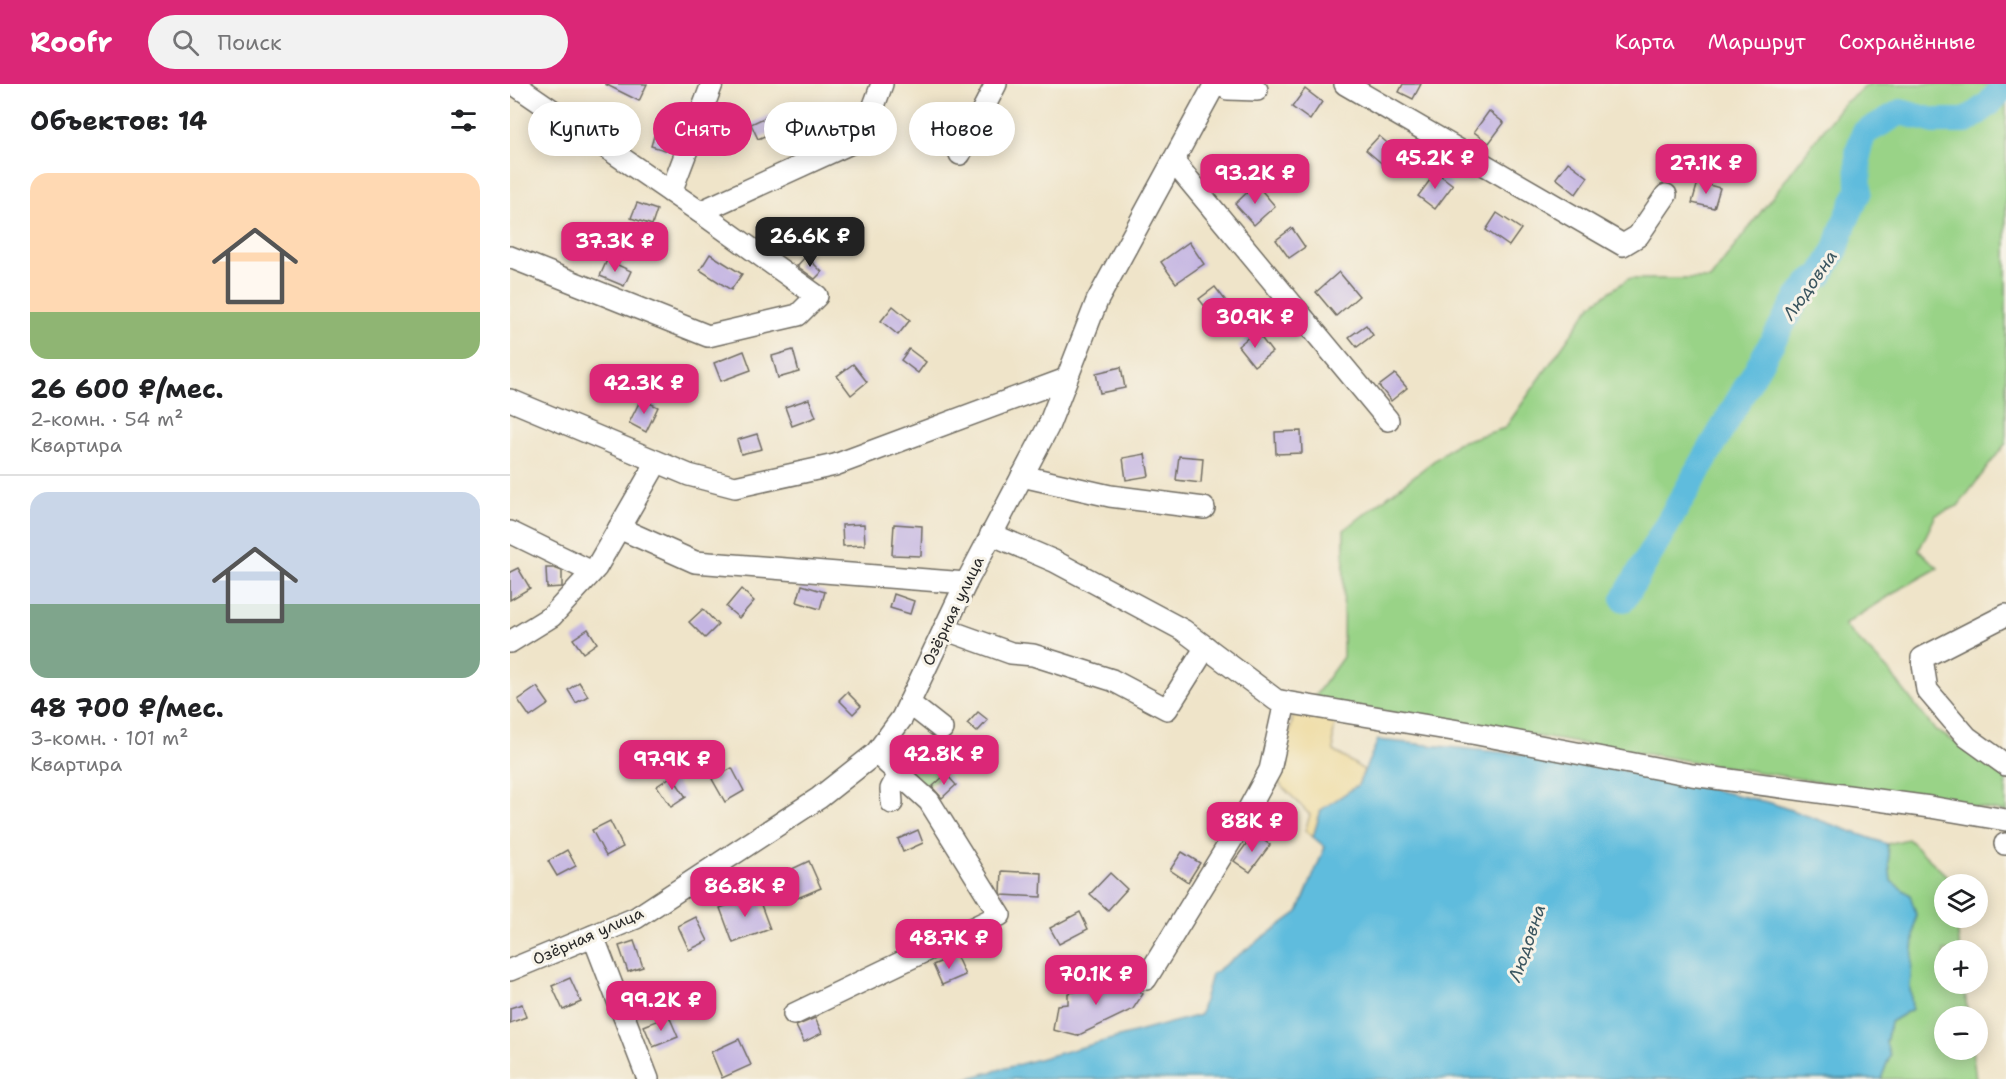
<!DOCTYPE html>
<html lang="ru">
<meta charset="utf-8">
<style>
body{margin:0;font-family:"Shantell Sans",sans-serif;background:#f2f2f2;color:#202124;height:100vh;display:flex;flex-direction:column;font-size:22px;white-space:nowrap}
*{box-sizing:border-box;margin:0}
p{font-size:20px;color:#757577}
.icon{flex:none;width:33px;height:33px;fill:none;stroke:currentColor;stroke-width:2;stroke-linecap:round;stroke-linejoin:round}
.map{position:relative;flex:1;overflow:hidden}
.drawer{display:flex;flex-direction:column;background:#fff;width:510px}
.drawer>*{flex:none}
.guide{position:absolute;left:18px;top:18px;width:570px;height:54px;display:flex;gap:12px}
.fabs{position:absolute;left:1424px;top:790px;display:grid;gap:12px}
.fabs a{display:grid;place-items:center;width:54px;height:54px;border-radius:50%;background:#fff;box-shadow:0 3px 15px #0003;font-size:30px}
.price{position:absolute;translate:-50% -51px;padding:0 14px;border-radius:12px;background:#db2777;color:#fff;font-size:20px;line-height:39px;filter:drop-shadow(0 2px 3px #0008)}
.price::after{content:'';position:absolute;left:50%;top:36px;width:18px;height:14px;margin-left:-9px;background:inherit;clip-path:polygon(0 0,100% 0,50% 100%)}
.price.on{background:#222;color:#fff}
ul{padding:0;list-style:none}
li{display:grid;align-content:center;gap:12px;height:318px;padding:0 30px}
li+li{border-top:2px solid #e0e0e0}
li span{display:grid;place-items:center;height:186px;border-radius:18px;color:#555}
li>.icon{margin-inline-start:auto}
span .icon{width:108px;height:108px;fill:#fffc;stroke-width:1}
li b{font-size:26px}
h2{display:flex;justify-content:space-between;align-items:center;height:72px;padding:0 30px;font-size:26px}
.tag{padding:0 21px;border-radius:27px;background:#fff;box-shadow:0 3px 15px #0003;font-size:21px;line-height:54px}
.tag.on{background:#db2777;color:#fff}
header{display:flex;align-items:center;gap:36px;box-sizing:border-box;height:84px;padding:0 30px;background:#db2777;color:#fff}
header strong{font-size:28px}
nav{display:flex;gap:33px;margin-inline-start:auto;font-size:21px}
.search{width:420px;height:54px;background:#f2f2f2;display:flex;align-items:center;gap:15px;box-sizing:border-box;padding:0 21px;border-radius:33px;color:#757577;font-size:22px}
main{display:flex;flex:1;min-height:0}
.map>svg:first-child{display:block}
.green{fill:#99d387;stroke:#627f59;stroke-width:1.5}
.sand{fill:#eeda9e;stroke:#8c8264;stroke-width:1.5}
.water{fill:#5fbcdd;stroke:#457484;stroke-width:1.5}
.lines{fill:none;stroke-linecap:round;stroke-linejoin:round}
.river{stroke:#5fbcdd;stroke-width:26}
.building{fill:#c4b5e2}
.minor-casing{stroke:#706c62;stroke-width:24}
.minor{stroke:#fff;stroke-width:21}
.labels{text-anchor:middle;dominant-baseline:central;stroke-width:6;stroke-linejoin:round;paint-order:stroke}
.street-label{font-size:16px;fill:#2b2b2b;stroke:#f7f3e8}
.water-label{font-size:18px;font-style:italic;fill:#3b5660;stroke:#f7f3e8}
</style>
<header>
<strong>Roofr</strong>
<div class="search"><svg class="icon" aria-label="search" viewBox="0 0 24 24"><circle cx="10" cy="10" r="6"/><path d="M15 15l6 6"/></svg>Поиск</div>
<nav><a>Карта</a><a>Маршрут</a><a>Сохранённые</a></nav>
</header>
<main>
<section class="drawer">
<h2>Объектов: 14<svg class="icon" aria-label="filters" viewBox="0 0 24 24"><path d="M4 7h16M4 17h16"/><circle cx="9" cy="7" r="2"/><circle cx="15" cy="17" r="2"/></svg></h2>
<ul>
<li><span style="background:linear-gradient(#ffd9b3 75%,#8fb573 0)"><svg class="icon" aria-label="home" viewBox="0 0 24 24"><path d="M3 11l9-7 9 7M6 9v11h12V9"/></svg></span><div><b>26 600 ₽/мес.</b><p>2-комн. · 54 m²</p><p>Квартира</p></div></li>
<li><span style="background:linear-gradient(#c9d6e8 60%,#7fa58c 0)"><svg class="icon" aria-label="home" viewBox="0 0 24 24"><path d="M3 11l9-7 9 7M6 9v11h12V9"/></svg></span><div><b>48 700 ₽/мес.</b><p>3-комн. · 101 m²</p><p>Квартира</p></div></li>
</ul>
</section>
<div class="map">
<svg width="1496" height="995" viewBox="0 0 1496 995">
<rect width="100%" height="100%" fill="#f7f3e8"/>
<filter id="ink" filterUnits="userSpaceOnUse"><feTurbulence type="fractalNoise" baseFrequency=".0167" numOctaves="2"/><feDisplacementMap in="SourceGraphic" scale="12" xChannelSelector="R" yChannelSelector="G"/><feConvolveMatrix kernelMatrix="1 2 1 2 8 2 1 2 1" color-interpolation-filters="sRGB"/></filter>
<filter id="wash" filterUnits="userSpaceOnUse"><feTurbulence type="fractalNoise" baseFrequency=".008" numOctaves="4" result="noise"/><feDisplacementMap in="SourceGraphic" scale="24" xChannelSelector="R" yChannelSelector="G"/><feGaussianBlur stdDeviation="1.35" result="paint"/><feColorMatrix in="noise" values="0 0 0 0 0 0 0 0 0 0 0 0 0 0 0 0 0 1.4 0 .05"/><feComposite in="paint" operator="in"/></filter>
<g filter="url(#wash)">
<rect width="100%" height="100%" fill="#efe4c9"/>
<g class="green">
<polygon points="1359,0 1496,0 1496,359 1448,422 1426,431 1409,466 1428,484 1392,504 1334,541 1379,587 1424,645 1496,689 1496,728 802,616 833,573 834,446 947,359 995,344 1082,220 1118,195 1200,195 1332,21"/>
<polygon points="420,652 443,682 412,706 389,677"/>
<polygon points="1398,755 1441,796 1442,801 1434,801 1434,834 1446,834 1450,867 1434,867 1434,900 1454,900 1458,933 1434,933 1434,966 1462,966 1466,995 1371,995 1380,971 1376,960 1380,938 1402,925 1400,903 1400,811 1381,797 1377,760"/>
</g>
<polygon class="sand" points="784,627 826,632 823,653 824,667 854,686 848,701 811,726 803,753 795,747 800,731 766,696 775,674"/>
<polygon class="water" points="868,656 1037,673 1135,690 1261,719 1377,760 1381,797 1400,811 1406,830 1400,903 1402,925 1380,938 1376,959 1380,971 1371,995 455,995 690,931 701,891 788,828 815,763 803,753 811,726 848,701"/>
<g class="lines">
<polyline class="river" points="1114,515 1287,215 1299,200 1311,191 1326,165 1334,140 1349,107 1348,67 1354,49 1391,28 1424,37 1456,37 1479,20 1496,0"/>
</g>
<g id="blocks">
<g class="building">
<polygon points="95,0 137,0 129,17"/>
<polygon points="893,0 911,0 903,15 889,8"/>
<polygon points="795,5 812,18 800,36 782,23"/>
<polygon points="979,27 994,39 979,59 964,48"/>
<polygon points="260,31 268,46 248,55 241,40"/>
<polygon points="146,45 167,50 162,68 141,62"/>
<polygon points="869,52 888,68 876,83 856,66"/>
<polygon points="1058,78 1078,93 1066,110 1046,94"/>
<polygon points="926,88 943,101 925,125 908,112"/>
<polygon points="1188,98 1210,104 1204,124 1182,119"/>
<polygon points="746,100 765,122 744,141 725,120"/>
<polygon points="127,119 147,126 142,141 121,134"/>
<polygon points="987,129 1011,145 999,162 976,146"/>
<polygon points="782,144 795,163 779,174 766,156"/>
<polygon points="679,158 694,180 666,199 651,178"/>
<polygon points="200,170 232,190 221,206 190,186"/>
<polygon points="296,172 312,188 305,195 287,182"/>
<polygon points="97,176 121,187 114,202 90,192"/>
<polygon points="829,188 849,212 826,232 806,208"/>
<polygon points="705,203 726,230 710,242 689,215"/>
<polygon points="383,222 400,236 388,251 371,237"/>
<polygon points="856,241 863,251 847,263 839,253"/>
<polygon points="746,247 762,268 744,282 728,262"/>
<polygon points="399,265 416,278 408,289 391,276"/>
<polygon points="283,266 289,288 268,294 262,272"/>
<polygon points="234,267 241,286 211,297 204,279"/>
<polygon points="343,280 357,298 341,311 327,292"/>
<polygon points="611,283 615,304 590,309 586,289"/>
<polygon points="885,290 897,304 881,317 869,302"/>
<polygon points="131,315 148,323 136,348 119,339"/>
<polygon points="299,315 306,333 282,342 275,323"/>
<polygon points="791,347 792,369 766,370 765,348"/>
<polygon points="247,350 252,365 231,370 227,356"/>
<polygon points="635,370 639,392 616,396 613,374"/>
<polygon points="669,372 693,374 691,399 666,396"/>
<polygon points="354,440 355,461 333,462 332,441"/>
<polygon points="384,440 412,442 411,472 382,471"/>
<polygon points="8,484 20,504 0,516 0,488"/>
<polygon points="36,484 44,484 52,487 52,503 37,504"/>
<polygon points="292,501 315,508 310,525 287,518"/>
<polygon points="231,505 244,517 229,534 216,523"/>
<polygon points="384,510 404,517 400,530 380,524"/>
<polygon points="193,525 208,541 195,554 179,538"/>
<polygon points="78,545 87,559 73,569 63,555"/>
<polygon points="69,598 78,612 66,619 58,606"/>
<polygon points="27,603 39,620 20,633 8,616"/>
<polygon points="337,608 351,622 343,630 329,616"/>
<polygon points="468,628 478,636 467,648 457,640"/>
<polygon points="222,684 234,707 215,718 202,695"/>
<polygon points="436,690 446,701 432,714 422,703"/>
<polygon points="162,692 176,713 161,723 147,702"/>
<polygon points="100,737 113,763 96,772 82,746"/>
<polygon points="408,746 413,759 393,768 388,755"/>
<polygon points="744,749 760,761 740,788 724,777"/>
<polygon points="57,766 66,782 47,792 38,777"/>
<polygon points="672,768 690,779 678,798 660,786"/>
<polygon points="299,777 311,804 278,818 265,793"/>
<polygon points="492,787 532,789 531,813 492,811 491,808"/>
<polygon points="600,789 617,805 598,826 580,810"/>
<polygon points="247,810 260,845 223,859 210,824"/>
<polygon points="570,828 578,845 549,860 540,844"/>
<polygon points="186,833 198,857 179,866 168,842"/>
<polygon points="124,857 133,883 118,888 109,862"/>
<polygon points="446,871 455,891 432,901 423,881"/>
<polygon points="596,890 605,898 614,893 633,910 623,925 567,952 543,946 547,921 558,920 558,909 585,904"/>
<polygon points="60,894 71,918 53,926 42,902"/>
<polygon points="12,920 16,933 0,939 0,924"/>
<polygon points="159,932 168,953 143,963 134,942"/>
<polygon points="305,934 312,949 294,958 286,942"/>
<polygon points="229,955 241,981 212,994 201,968"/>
</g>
</g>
</g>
<g filter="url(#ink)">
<use href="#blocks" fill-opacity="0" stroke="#706c62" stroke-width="1.5"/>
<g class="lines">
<defs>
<g id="minor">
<polyline points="4,0 190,128 352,54 372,0"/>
<polyline points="710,0 718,5 747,6"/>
<polyline points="835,0 1113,161 1128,152 1156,111"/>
<polyline points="450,70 486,0"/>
<polyline points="663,77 878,336"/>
<polyline points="161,108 202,0"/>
<polyline points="0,173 198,252 288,231 307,212 190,128"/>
<polyline points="0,316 179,391 225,403 325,381 556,295"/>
<polyline points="512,392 600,412 694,424"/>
<polyline points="109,444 185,478 456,499"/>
<polyline points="0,448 82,488"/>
<polyline points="481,450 544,477 673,546 766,616 775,618 967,650 1182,691 1420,723 1496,736"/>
<polyline points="1496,531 1412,574 1417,606 1457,653 1496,681"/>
<polyline points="434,545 501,569 523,571 602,596 657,625 696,563"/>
<polyline points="0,558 42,532 86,484 147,378"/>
<polyline points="399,619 432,645"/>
<polyline points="382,719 381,705 389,690"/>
<polyline points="1495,760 1496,760"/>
<polyline points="83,852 138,995"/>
<polyline points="0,886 126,834 309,714 366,669 392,634 456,499 538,343 587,217 705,0"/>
<polyline points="636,895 725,750 760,686 775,618"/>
<polyline points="284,930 490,831 419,717 366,669"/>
</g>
</defs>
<use href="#minor" class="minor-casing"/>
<use href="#minor" class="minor"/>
</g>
</g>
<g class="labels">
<g class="street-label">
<text transform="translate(443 527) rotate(-64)">Озёрная улица</text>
<text transform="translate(78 852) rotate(-24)">Озёрная улица</text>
</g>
<g class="water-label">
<text transform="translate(1300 201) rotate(-55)">Людовна</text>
<text transform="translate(1017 859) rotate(-71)">Людовна</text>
</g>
</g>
</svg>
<div class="fabs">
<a><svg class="icon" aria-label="layers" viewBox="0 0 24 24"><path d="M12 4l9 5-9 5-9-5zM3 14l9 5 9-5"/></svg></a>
<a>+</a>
<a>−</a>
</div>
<b class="price" style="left:925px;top:106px">45.2K ₽</b>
<b class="price" style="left:1196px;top:111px">27.1K ₽</b>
<b class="price" style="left:745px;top:121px">93.2K ₽</b>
<b class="price on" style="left:300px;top:184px">26.6K ₽</b>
<b class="price" style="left:105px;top:189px">37.3K ₽</b>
<b class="price" style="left:745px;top:265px">30.9K ₽</b>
<b class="price" style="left:134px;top:331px">42.3K ₽</b>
<b class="price" style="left:434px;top:702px">42.8K ₽</b>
<b class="price" style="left:162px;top:707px">97.9K ₽</b>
<b class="price" style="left:742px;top:769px">88K ₽</b>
<b class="price" style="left:235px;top:834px">86.8K ₽</b>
<b class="price" style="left:439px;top:886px">48.7K ₽</b>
<b class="price" style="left:586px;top:922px">70.1K ₽</b>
<b class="price" style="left:151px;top:948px">99.2K ₽</b>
<div class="guide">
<a class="tag">Купить</a>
<a class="tag on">Снять</a>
<a class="tag">Фильтры</a>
<a class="tag">Новое</a>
</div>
</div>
</main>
